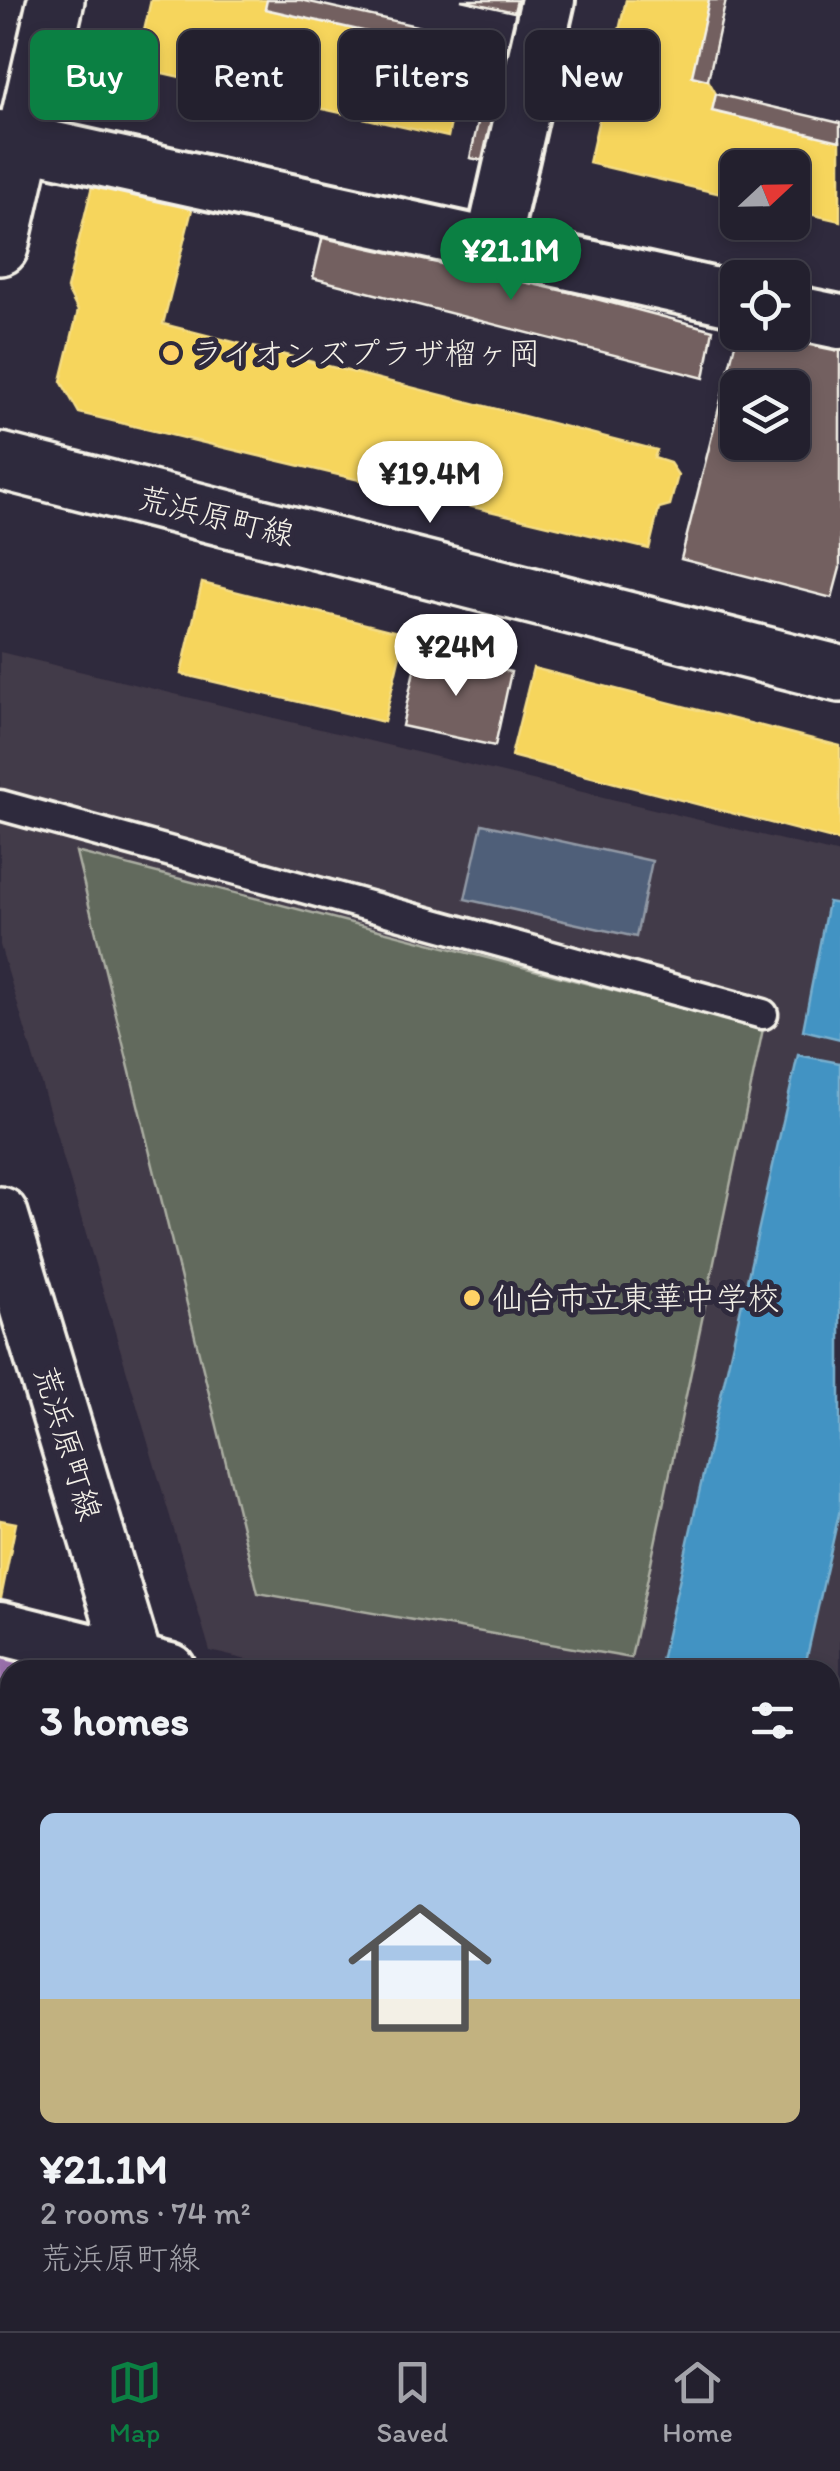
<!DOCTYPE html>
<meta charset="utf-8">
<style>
body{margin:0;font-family:Itim,"Klee One",sans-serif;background:#2f2d3a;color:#f1f3f6;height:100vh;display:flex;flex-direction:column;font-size:38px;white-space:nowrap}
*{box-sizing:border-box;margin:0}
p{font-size:32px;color:#a3a3aa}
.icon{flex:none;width:55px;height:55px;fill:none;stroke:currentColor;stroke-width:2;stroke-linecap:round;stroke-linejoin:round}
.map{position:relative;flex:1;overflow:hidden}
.side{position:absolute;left:0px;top:1660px;width:840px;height:672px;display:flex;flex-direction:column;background:#23202e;border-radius:30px 30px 0 0;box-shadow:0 5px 15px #0003,0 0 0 2px #403e4a}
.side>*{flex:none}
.banner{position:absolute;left:30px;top:30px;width:780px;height:90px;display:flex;gap:20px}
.needle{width:65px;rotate:68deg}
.buttons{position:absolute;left:720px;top:150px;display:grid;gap:20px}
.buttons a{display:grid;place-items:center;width:90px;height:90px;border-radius:15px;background:#23202e;box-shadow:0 5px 15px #0003,0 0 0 2px #403e4a;font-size:50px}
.price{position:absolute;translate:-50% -85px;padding:0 22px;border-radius:35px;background:#fff;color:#222;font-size:32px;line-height:65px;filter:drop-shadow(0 2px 5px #0008)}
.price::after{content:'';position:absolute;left:50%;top:60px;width:30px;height:22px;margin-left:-15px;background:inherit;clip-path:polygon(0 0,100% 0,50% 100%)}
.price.selected{background:#0b8043;color:#fff}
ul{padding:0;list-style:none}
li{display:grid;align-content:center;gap:20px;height:530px;padding:0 40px}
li+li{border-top:2px solid #403e4a}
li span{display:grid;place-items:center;height:310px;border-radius:15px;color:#555}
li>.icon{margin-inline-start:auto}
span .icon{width:180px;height:180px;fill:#fffc;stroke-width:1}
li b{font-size:42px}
h2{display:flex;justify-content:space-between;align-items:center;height:120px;padding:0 40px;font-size:42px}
.chip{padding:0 35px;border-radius:15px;background:#23202e;box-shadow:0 5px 15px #0003,0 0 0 2px #403e4a;font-size:35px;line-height:90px}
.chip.selected{background:#0b8043;color:#fff}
.tabs{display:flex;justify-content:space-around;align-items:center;height:140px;border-top:2px solid #403e4a;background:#23202e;font-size:28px;color:#a3a3aa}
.tabs a{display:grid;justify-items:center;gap:5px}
.tabs .selected{color:#0b8043}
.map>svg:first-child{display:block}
.built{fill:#433a48}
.green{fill:#626a5d;stroke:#abaea2;stroke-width:2.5}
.water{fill:#4f5e79;stroke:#9199a5;stroke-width:2.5}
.homes{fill:#f6d55c;stroke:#f5dd86;stroke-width:2.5}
.offices{fill:#9970ab;stroke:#b497bd;stroke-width:2.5}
.schools{fill:#4393c3;stroke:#78afce;stroke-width:2.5}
.building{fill:#736060;stroke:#f4f1e8;stroke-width:2.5;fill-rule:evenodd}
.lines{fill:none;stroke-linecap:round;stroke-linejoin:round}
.service-casing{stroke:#f4f1e8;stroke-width:35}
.minor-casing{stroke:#f4f1e8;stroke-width:60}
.tertiary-casing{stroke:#f4f1e8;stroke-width:62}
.secondary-casing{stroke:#f4f1e8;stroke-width:62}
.service{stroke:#2f2a3d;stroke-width:28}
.minor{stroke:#2f2a3d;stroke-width:52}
.tertiary{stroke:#2f2a3d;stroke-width:55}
.secondary{stroke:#2f2a3d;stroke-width:55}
.poi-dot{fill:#ffd166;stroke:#2f2a3d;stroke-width:4}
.labels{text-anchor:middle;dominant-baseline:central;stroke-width:10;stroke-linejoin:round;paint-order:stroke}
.poi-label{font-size:32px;fill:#f4f1e8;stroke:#2f2a3d;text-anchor:start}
.street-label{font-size:32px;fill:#f4f1e8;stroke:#2f2a3d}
</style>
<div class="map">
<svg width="840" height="2331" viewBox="0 0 840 2331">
<rect width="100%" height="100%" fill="#2f2a3d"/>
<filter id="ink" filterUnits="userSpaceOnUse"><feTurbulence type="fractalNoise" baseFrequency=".01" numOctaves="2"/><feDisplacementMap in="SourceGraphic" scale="20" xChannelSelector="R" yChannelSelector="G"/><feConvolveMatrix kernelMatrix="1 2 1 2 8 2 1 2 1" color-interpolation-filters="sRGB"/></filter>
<g filter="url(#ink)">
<polygon class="built" points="0,652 840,854 840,1799 830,1797 830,1670 289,1670 210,1651 0,945"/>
<polygon class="green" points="76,852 763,1029 631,1658 258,1593"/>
<polygon class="water" points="482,824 652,861 636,937 465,899"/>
<g class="homes">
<polygon points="151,0 267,0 265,9 481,58 472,97 457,93 448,137 136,67"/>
<polygon points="626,0 709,0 692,76 708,80 716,94 712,111 840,141 840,221 792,210 792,168 738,168 738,198 589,163"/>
<polygon points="93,182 184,200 182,206 192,209 163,324 657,450 654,458 670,463 678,475 670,505 659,508 649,549 79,413 61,381 78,311 67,289"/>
<polygon points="202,583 405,634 384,722 181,674"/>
<polygon points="533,668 840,746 840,841 511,756"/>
<polygon points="0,1520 16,1523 1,1598 0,1598"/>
<polygon points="3,1903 10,1903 10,2092 1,2092"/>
<polygon points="840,2048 840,2296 830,2294 830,2092"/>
<polygon points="0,2119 10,2119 10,2165 0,2166"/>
<polygon points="485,2322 615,2322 613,2331 484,2331"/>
</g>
<polygon class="offices" points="0,1643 33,1652 29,1670 10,1670 9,1759 0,1757"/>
<g class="schools">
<polygon points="828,902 840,904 840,1039 803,1030"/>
<polygon points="798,1055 840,1063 840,1509 804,1670 659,1670"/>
</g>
<g class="building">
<polygon points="267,0 301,0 465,37 461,53 265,9"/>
<polygon points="461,0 517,0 514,12"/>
<polygon points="709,0 726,0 708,80 692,76"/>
<polygon points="492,61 506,64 486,161 470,158"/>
<polygon points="716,94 840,123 840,141 712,111"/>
<polygon points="325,227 713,330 704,378 313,278"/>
<path d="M738 332H777L840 349V568L832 598 681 559ZM738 388H792V442H738Z"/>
<polygon points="418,652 511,672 495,746 402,726"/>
<polygon points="0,1774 10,1776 10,1871 0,1869"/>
</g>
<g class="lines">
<defs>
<polyline id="service" points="0,805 763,1014"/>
<g id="minor">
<polyline points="0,137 738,300"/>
<polyline points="492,246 548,0"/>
<polyline points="792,312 840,322"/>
<polyline points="0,1628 169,1670"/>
<polyline points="830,1875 840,1847"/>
<polyline points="667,2331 670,2322"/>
</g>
<polyline id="tertiary" points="0,247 56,0"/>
<g id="secondary">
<polyline points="0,461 840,674"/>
<polyline points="0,1215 137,1670"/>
<polyline points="337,2322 339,2331"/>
</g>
</defs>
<use href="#service" class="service-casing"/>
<use href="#minor" class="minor-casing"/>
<use href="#tertiary" class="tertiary-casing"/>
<use href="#secondary" class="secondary-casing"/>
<use href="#service" class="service"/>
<use href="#minor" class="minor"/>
<use href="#tertiary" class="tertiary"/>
<use href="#secondary" class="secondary"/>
</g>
</g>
<g class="poi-dot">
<circle cx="171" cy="353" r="10"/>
<circle cx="472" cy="1298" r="10"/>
</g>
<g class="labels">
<g class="poi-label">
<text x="191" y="353">ライオンズプラザ榴ヶ岡</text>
<text x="492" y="1298">仙台市立東華中学校</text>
</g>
<g class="street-label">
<text transform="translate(216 516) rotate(14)">荒浜原町線</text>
<text transform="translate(68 1443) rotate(73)">荒浜原町線</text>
</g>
</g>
</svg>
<div class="buttons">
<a><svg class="needle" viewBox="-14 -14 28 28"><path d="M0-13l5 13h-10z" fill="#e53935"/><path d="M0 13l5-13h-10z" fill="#a3a3aa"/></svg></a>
<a><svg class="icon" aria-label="locate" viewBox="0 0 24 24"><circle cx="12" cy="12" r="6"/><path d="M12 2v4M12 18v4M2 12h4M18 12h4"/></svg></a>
<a><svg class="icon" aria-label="layers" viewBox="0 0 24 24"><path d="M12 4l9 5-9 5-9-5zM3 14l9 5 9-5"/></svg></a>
</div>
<b class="price selected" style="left:511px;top:303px">¥21.1M</b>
<b class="price" style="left:430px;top:526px">¥19.4M</b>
<b class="price" style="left:456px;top:699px">¥24M</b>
<div class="banner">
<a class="chip selected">Buy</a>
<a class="chip">Rent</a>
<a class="chip">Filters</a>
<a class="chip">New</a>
</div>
<section class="side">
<h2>3 homes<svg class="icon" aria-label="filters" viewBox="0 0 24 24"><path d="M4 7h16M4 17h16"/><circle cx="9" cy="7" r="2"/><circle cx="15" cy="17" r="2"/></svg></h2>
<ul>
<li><span style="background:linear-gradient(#a9c7e8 60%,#c2b280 0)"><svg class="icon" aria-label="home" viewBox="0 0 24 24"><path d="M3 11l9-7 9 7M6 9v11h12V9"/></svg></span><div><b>¥21.1M</b><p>2 rooms · 74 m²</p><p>荒浜原町線</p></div></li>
</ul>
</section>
</div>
<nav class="tabs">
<a class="selected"><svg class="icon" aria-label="map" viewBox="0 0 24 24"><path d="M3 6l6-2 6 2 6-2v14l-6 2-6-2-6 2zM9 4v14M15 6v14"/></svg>Map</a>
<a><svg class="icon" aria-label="saved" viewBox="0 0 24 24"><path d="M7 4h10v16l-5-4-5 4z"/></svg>Saved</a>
<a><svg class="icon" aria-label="home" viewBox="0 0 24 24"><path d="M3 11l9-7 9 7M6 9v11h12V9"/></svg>Home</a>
</nav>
